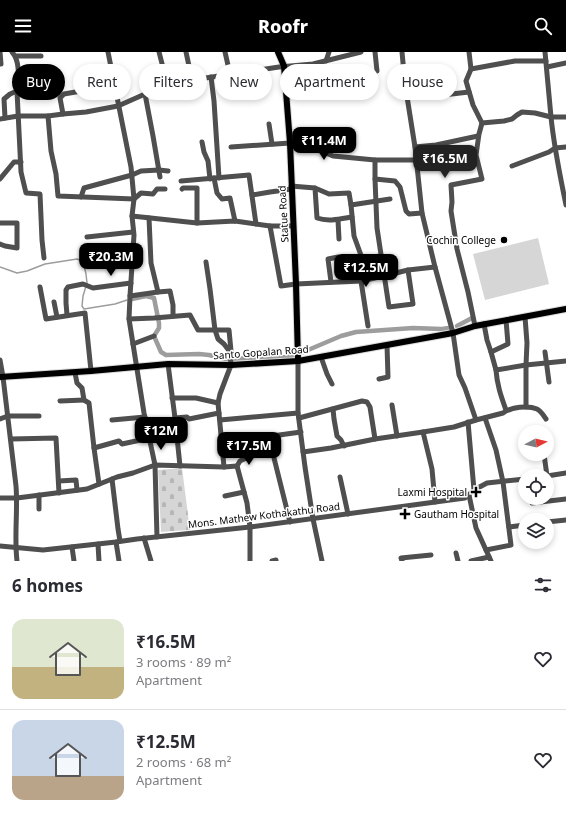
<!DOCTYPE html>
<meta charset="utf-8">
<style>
body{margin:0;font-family:"Noto Sans",sans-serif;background:#f7f7f7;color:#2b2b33;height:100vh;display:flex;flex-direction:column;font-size:15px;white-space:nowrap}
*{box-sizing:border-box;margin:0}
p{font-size:13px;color:#7c7c81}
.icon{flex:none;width:22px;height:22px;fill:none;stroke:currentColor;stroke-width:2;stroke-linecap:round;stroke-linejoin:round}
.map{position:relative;height:509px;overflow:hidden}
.details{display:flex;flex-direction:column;background:#fff;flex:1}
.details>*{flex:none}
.banner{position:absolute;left:12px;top:12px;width:542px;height:36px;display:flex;gap:8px}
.needle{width:26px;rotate:83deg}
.buttons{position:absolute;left:518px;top:373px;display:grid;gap:8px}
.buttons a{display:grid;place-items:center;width:36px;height:36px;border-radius:50%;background:#fff;box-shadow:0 2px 6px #0003;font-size:20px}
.price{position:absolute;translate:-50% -34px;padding:0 9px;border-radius:8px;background:#000;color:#fff;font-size:13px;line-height:26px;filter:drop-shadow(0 1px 2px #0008)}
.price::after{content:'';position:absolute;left:50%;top:24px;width:12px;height:9px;margin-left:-6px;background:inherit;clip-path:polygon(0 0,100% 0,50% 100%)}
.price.active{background:#222;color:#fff}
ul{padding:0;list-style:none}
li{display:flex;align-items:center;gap:12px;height:100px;padding:0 12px}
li+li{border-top:1px solid #e1e1e2}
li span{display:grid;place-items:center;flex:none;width:112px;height:80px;border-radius:12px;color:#555}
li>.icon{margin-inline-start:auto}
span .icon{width:48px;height:48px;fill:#fffc;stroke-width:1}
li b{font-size:17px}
h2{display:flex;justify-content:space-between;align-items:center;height:48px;padding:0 12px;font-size:17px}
.chip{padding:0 14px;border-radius:18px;background:#fff;box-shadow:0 2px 6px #0003;font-size:14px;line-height:36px}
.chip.active{background:#000;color:#fff}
header{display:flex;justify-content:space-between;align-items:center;height:52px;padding:0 12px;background:#000;color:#fff;font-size:18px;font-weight:800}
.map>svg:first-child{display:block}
.cemetery{fill:url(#cemetery-stones)}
.garden{fill:#d6d6d6}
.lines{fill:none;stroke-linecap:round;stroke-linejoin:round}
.stream{stroke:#9d9d9d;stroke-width:1.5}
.canal{stroke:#9d9d9d;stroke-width:4.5}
.major-casing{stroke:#dbdbdb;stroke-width:8}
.minor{stroke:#4f4f4f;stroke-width:5}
.major{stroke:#000;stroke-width:6}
.poi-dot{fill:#000;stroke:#fff;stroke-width:1.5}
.labels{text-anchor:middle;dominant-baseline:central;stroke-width:3;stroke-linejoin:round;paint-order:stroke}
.street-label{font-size:10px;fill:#000;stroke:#fff}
.poi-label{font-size:10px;fill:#000;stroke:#fff;text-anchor:end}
</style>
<header><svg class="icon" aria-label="menu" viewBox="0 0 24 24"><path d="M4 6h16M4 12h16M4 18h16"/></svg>Roofr<svg class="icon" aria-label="search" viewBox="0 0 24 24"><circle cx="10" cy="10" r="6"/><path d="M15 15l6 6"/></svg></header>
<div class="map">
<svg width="566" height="509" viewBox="0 0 566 509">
<defs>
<pattern id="cemetery-stones" width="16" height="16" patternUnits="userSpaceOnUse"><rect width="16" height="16" fill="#d6d6d6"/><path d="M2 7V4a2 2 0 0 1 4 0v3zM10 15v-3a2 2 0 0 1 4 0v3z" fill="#b6b6b6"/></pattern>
</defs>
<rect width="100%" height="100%" fill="#fff"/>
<polygon class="cemetery" points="182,416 190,478 161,480 158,418"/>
<polygon class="garden" points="538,186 549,232 485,248 473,202"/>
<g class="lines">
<polyline class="stream" points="0,215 17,221 27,219 45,212 77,207 83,209 86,222 87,231 83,244 82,254 84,257 115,252 127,248"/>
<g class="canal">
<polyline points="132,247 146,244 154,246 159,271 159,276 154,284 161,300 166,303 199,302 209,303 226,307 288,305 295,303"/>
<polyline points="457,274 472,266"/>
<polyline points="301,301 341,284 356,280 413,276 442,277 449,276"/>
</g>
<defs>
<g id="major">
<polyline points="278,0 284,14 290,91 296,232 298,309"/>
<polyline points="0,325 91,319 168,312 231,313 298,309 453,281 475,274 566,257"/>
</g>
</defs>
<use href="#major" class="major-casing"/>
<g class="minor">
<polyline points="108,0 131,115 134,147 132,164 134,183 130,244 129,267 144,361 155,413 157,485"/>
<polyline points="159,0 168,35"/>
<polyline points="186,0 192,28"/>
<polyline points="225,0 230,22"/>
<polyline points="375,0 377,19"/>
<polyline points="402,0 405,32 415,95 422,161 435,215 453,281 459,323 465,336 476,368"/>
<polyline points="469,0 471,17 466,29 473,53 482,71 479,82 476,103 482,127 451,133 452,150 451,159 457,197 468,240 475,274"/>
<path d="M545 0C547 22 549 43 551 65 554 95 560 124 566 153"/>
<polyline points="16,4 41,4"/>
<polyline points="326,9 329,0"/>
<polyline points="0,12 1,12 0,0"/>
<polyline points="547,15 566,11"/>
<polyline points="471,17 515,9 546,9"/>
<polyline points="211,25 214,49 219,126"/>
<polyline points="405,32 425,27 438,25 443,43 469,40"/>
<polyline points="17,39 21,120 26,141 40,142 42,188 44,206"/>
<polyline points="145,42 153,84 160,125"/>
<polyline points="63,62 60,46 64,42 87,38 99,33"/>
<polyline points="48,64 51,99 56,122 58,144 134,147 141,141 153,142 157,137 165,137"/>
<path d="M5 66 4 47 10 42 17 39C18 27 21 10 12 0"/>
<polyline points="0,67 18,64 48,64 63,62 86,60 118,54 145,42 192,28 279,15 313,12 361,0"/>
<polyline points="482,71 504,69 512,67 517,63 522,60 535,61 551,65 566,65"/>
<polyline points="269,72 272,92"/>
<polyline points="202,90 204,100 208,109 210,127"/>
<polyline points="231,95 290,91 312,95 333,104 375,108 416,108"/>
<polyline points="415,95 436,93 478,84"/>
<polyline points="375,108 375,127 395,129 400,135 406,159 409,162 422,161"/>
<polyline points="512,114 549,100 555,96 566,95"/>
<polyline points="214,126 217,141 222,147 230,146 235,169"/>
<polyline points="0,127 14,110 21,110"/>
<polyline points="375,127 377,176 389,255 413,252 408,218"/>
<polyline points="181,129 249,123 256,172"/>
<path d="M291 134 315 136 317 166C328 170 340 167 352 165"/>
<polyline points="315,136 329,142 349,141 351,153 354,184 362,206 381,204"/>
<polyline points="182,137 183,136 197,136 197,171"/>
<polyline points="252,143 270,140 292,137"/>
<polyline points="81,145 84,136 132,123 141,119 159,118 168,119"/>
<polyline points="351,153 390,147"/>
<polyline points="132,164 197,171 235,169 270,174 293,174"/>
<polyline points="149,166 151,211 158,240"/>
<polyline points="338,168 339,187"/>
<polyline points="0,171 17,171 17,196 5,194 0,192"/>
<polyline points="270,174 281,234 296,232 361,229 384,224 408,218 435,215"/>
<polyline points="87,185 133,180"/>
<polyline points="362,206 361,229 368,274"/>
<polyline points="206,210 210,237 215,278 229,278 231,299"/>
<polyline points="331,230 328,207 338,205"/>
<polyline points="40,235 46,267 85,261 91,319"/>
<polyline points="130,244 158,240 170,239 173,253 173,264"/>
<polyline points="54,250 57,265"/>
<polyline points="67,263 66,251 66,238 68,235 83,232 93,236 131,231"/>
<polyline points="525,265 527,291 526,313 526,355"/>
<polyline points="129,267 154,266 190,263 198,278 215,278 218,287 224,292 230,300 231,313 220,342 218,351 224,415"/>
<polyline points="484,272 487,288 491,300"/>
<polyline points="133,292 154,284"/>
<polyline points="545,300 549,330"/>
<polyline points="321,305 327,322 332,332"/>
<path d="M0 308 3 325 16 434C18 459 14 484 17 509"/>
<polyline points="298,309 298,361 305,415 313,467 322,509"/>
<polyline points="168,312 175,366"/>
<polyline points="496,318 491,300 508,292 506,268"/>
<polyline points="75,321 77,331 82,336 84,348 89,351 94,396 99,432"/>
<polyline points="379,327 388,325 387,293"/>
<polyline points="172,346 196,346 218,351"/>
<polyline points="60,349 84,348"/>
<polyline points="392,353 397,384"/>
<polyline points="333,357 334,367 337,384 341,388 344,394"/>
<path d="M506 358C501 344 497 333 496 318L526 313 566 309"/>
<polyline points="299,366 362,349 367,350 370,355 375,387"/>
<polyline points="485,366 496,398 503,430 511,493 486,498"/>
<polyline points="0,367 8,364 39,364"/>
<polyline points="112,368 145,365"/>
<polyline points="220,368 298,361"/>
<polyline points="468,370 474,438"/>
<polyline points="423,380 432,417 435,450"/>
<polyline points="11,387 56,386 59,441"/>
<polyline points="271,394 290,470"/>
<polyline points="94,396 119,389 122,392 150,386"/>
<path d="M303 400 331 396 375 387 423 380 454 375 476 368 503 361C511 355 528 353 537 357 541 359 544 364 546 367"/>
<polyline points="544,402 547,424"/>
<polyline points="180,414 175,366 187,365 189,367 219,361"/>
<polyline points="547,424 566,421"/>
<polyline points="340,425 348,462"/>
<polyline points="112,427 118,477 120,489"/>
<polyline points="59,429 76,428 77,438"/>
<polyline points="469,443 476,476 491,509"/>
<polyline points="225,444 244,440"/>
<polyline points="0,446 17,446 87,437 117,425 133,421 155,413 224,415 237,414"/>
<polyline points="532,451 566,447"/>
<polyline points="39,457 39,443"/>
<polyline points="547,470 566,468"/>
<polyline points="509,475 525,473"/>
<polyline points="144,486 151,509"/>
<polyline points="116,490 119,509"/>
<polyline points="98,492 99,509"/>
<polyline points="0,494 43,498 116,490 137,487 250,475 465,446 474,438 487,431 525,427"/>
<polyline points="72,495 74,509"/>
<polyline points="456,501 458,509"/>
<polyline points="250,509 250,475 247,451 237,414 240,409 271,394 270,387 272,384 301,380"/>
<polyline points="272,509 276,508"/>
<polyline points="402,509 401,506 431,503"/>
<polyline points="471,509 489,505"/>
</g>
<use href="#major" class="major"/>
</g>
<g class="poi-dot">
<circle cx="504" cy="188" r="4"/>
<path d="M474 434h4v4h4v4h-4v4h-4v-4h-4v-4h4z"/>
<path d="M403 456h4v4h4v4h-4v4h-4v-4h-4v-4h4z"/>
</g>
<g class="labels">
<g class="street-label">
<text transform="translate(283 162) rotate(-93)">Statue Road</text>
<text transform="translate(261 300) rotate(-4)">Santo Gopalan Road</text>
<text transform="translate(264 463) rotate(-7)">Mons. Mathew Kothakathu Road</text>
</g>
<g class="poi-label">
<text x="496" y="188">Cochin College</text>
<text x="467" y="440">Laxmi Hospital</text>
<text x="414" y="462" text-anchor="start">Gautham Hospital</text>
</g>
</g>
</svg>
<div class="buttons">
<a><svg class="needle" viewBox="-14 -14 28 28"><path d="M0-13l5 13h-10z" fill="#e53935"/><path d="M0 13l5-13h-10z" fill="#7c7c81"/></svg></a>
<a><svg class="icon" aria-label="locate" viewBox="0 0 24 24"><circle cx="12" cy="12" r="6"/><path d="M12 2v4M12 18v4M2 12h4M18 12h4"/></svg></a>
<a><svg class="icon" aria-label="layers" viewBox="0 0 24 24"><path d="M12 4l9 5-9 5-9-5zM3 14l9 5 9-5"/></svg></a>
</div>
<b class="price" style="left:324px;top:109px">₹11.4M</b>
<b class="price active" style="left:445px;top:127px">₹16.5M</b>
<b class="price" style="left:111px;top:225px">₹20.3M</b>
<b class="price" style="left:366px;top:236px">₹12.5M</b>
<b class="price" style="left:161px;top:399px">₹12M</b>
<b class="price" style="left:249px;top:414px">₹17.5M</b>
<div class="banner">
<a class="chip active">Buy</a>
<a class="chip">Rent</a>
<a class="chip">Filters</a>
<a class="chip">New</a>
<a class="chip">Apartment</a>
<a class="chip">House</a>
</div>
</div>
<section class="details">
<h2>6 homes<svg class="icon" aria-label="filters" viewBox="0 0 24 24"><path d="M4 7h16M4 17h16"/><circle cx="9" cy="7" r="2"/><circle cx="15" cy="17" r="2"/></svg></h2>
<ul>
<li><span style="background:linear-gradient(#dfe7d0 60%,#c2b280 0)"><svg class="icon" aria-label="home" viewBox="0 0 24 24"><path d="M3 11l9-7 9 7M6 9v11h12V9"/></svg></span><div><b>₹16.5M</b><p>3 rooms · 89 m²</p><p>Apartment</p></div><svg class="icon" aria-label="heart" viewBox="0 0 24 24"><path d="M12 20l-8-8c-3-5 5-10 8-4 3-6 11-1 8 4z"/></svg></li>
<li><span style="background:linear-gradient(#c9d6e8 70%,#b9a48a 0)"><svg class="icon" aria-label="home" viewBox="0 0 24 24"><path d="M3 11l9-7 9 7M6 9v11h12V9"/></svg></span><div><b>₹12.5M</b><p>2 rooms · 68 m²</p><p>Apartment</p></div><svg class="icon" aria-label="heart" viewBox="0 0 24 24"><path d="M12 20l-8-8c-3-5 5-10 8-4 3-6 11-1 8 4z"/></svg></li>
</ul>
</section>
